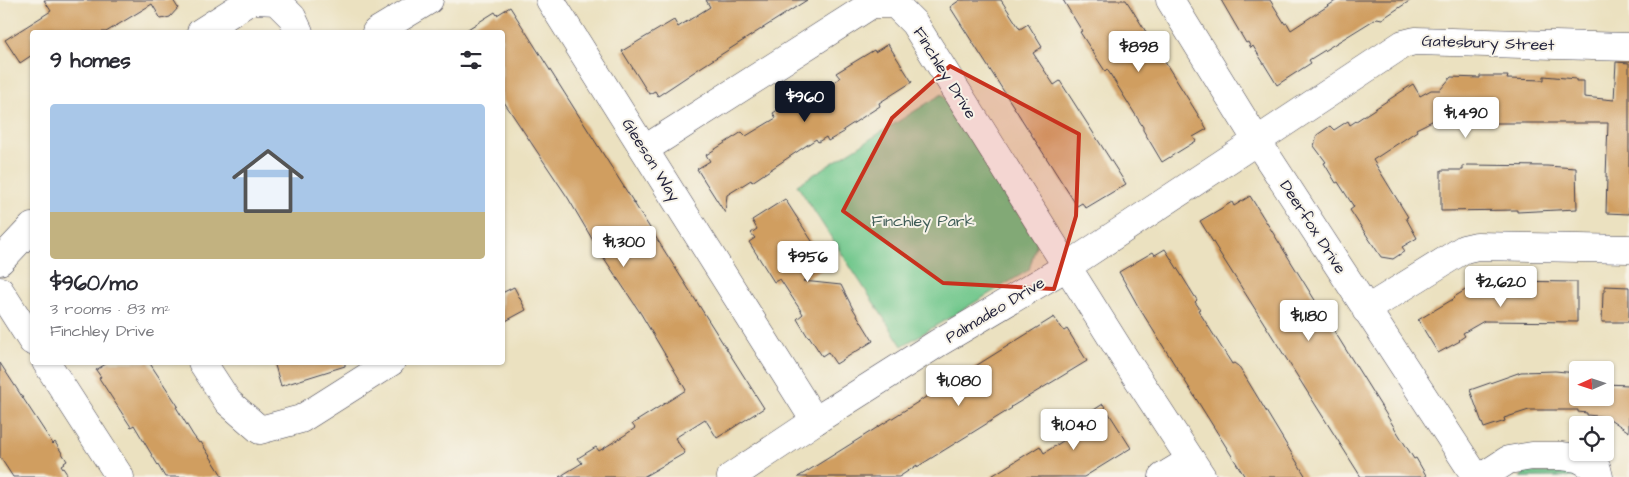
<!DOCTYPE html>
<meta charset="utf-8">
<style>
body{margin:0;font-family:"Architects Daughter",sans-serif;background:#f7f7f7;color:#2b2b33;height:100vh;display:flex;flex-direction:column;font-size:19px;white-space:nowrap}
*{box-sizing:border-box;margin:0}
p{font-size:16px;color:#7c7c81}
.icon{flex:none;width:28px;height:28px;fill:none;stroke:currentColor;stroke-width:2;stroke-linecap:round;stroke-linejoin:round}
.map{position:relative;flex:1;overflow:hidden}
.drawer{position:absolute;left:30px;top:30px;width:475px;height:335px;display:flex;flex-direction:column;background:#fff;border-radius:5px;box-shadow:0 1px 4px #0004}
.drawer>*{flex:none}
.needle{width:32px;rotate:267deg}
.tools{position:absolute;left:1569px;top:361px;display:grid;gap:10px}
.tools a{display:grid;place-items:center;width:45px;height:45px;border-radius:5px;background:#fff;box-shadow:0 1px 4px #0004;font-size:25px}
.price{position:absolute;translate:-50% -42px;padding:0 11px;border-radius:5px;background:#fff;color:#222;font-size:16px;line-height:32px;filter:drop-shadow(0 1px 2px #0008)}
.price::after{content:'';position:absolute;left:50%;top:30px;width:15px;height:11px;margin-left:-8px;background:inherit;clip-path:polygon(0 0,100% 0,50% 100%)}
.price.on{background:#111827;color:#fff}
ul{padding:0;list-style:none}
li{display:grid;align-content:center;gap:10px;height:265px;padding:0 20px}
li span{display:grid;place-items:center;height:155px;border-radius:5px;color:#555}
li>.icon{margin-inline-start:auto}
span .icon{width:90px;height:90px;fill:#fffc;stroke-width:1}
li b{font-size:21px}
h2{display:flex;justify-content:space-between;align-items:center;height:60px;padding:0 20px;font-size:21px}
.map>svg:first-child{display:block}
.green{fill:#71c78c;stroke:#4a7464}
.building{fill:#d09e61}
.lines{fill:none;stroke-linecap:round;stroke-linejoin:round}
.minor-casing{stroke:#403f4f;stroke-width:29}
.minor{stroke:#fff;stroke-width:28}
.marked{fill:#c8321e;fill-opacity:0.2;stroke:#c8321e;stroke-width:4;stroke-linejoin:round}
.labels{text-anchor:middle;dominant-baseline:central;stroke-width:4;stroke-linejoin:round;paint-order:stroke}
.street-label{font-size:16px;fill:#22223b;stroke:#f7f3e8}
.park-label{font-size:16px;fill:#3e5c57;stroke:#f7f3e8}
</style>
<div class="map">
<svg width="1629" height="477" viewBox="0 0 1629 477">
<rect width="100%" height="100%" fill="#f7f3e8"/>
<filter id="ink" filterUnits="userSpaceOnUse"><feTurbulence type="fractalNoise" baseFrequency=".02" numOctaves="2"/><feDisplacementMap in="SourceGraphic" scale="10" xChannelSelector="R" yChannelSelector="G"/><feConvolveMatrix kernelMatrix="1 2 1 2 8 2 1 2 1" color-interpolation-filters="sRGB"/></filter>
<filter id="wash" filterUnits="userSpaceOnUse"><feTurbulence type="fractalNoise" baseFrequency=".0096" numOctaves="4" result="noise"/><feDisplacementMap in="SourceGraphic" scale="20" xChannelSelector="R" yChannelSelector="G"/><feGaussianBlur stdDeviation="1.12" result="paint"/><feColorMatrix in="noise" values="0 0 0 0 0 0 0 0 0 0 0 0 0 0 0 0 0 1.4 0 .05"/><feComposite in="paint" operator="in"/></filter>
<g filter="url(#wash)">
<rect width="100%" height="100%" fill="#ebe1c0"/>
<g class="green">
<polygon points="942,94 1037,242 1029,270 902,346 797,185"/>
<polygon points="1525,472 1572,474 1576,477 1520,477"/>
</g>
<g id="blocks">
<g class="building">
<polygon points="44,0 173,0 178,8 170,17 161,19 152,4 106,32 32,32 32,55 20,63 5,40 51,11"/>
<polygon points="706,0 807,0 703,66 658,96 655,91 649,94 622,51 674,20 678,27 710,7"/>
<polygon points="960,0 1001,0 1020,29 1028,24 1042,47 1033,53 1054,85 1060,81 1126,184 1086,208 1082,203 1077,206 950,7"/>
<polygon points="1063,0 1126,0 1207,129 1193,137 1196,141 1162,162 1143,130 1143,127 1107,69 1105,71 1087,43 1080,32 1082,31"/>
<polygon points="1221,0 1270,0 1285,24 1287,23 1291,30 1337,0 1411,0 1382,19 1377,18 1309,60 1311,63 1277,85 1253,46 1251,48 1248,42 1246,43"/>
<polygon points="510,7 764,408 717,438 705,419 675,438 685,453 643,477 559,477 582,463 578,458 596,447 599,451 625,435 635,428 632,424 686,390 641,314 598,249 568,198 502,99 502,32 463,32 495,12 497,15"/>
<polygon points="888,44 912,82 879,103 880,106 843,130 844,132 828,141 826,137 818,142 816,139 752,182 751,180 727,195 725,213 697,169 710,161 706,155 742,132 746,136 776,118 773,113 809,90 813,96 840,78 836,73 874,50 875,52"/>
<polygon points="1616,62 1629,63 1629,214 1606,213 1607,177 1606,177 1608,123 1484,123 1471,122 1471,120 1434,120 1416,129 1417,131 1373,160 1408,217 1406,218 1417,238 1402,247 1405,251 1393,259 1381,257 1350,210 1354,207 1338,182 1336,183 1324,163 1326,162 1314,146 1317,135 1330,126 1334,130 1348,121 1350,125 1413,84 1420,96 1431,90 1440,90 1451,77 1480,78 1480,76 1508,76 1507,79 1544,80 1544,76 1576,79 1576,81 1584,81 1584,97 1614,100"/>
<polygon points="1468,165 1547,166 1576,168 1577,209 1517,212 1517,210 1441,211 1441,170 1463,170 1463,166"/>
<polygon points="1250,196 1414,459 1416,458 1427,477 1361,477 1221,255 1200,221 1232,202 1234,206"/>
<polygon points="785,199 828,266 803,281 841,285 852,307 873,341 836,364 828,352 822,356 809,336 808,337 797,319 803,314 780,279 774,282 749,242 755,238 751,233 757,229 752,220"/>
<polygon points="1165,249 1197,300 1195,302 1200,309 1198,310 1232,364 1234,363 1238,366 1246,378 1306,477 1245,477 1138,306 1119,272 1153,252 1155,255"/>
<polygon points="1498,281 1577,282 1577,322 1484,321 1463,333 1465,336 1459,340 1460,341 1438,353 1418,320 1455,298 1454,297 1467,289 1468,290 1472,287 1498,286"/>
<polygon points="1605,286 1629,287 1629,322 1602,322 1603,292 1605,292"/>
<polygon points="514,287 526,310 502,323 502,293"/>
<polygon points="1054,317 1064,331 1067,329 1087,361 1011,407 1012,408 917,467 917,465 899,477 798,477"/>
<polygon points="109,362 149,362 178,406 176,407 193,435 199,443 201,442 223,477 165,477 134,425 131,427 99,378 101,377 96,370"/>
<polygon points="274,362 345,362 345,366 281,386"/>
<polygon points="0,363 53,444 55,442 67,461 61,465 69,477 13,477 0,457"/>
<polygon points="1555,371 1577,373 1578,398 1605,398 1605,384 1629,385 1629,432 1607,417 1587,415 1587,413 1578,412 1578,410 1529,410 1504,418 1505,421 1484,428 1470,390 1521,372"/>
<polygon points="1103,404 1131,448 1084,477 990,477 1040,446 1044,453 1085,427 1080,419"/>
</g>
</g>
</g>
<g filter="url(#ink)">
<use href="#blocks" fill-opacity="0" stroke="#403f4f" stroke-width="1"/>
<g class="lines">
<defs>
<g id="minor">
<polyline points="255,0 276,1 292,17 299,32"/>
<polyline points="550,0 815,421"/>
<polyline points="1170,0 1257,141 1476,477"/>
<polyline points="201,32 251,0"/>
<polyline points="376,32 429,0"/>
<polyline points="645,149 872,4 895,4 914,23 1125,359 1202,477"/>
<polyline points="0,261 32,227"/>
<polyline points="0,291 32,341"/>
<polyline points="1366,310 1464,249 1477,246 1629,249"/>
<polyline points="46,362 120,477"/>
<polyline points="202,362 228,402 260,430 301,419 391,362"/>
<polyline points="731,477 815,421 938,343 1068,266 1403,44 1415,41 1629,47"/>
<polyline points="1163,477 1191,460"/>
<polyline points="1482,477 1508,460 1532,456 1561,456 1578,458 1597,469 1599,477"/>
</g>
</defs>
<use href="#minor" class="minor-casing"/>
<use href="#minor" class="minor"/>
</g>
</g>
<path class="marked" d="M950 66 1079 134 1076 216 1054 289 943 283 843 211 892 118Z"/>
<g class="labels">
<g class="street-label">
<text transform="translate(1488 43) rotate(2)">Gatesbury Street</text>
<text transform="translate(945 73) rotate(58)">Finchley Drive</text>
<text transform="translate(651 160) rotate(58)">Gleeson Way</text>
<text transform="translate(1313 227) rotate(57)">Deerfox Drive</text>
<text transform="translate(995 310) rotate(-31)">Palmadeo Drive</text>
</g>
<g class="park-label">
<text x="923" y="221">Finchley Park</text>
</g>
</g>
</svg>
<div class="tools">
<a><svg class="needle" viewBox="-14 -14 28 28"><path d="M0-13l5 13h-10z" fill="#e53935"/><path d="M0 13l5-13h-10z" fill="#7c7c81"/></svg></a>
<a><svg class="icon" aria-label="locate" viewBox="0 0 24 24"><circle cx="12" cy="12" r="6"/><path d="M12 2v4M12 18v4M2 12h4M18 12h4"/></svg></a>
</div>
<b class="price" style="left:1139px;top:73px">$898</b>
<b class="price on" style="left:805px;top:123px">$960</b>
<b class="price" style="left:1466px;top:139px">$1,490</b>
<b class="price" style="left:624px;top:268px">$1,300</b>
<b class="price" style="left:808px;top:283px">$956</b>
<b class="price" style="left:1501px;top:308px">$2,620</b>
<b class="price" style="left:1309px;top:342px">$1,180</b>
<b class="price" style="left:959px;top:407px">$1,080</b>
<b class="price" style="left:1074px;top:451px">$1,040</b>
<section class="drawer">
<h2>9 homes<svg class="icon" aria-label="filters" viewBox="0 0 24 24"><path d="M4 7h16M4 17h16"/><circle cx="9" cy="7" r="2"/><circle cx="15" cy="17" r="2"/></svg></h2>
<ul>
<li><span style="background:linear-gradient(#a9c7e8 70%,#c2b280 0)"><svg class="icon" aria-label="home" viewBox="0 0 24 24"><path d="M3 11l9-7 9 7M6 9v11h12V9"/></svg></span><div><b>$960/mo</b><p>3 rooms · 83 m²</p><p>Finchley Drive</p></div></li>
</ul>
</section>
</div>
